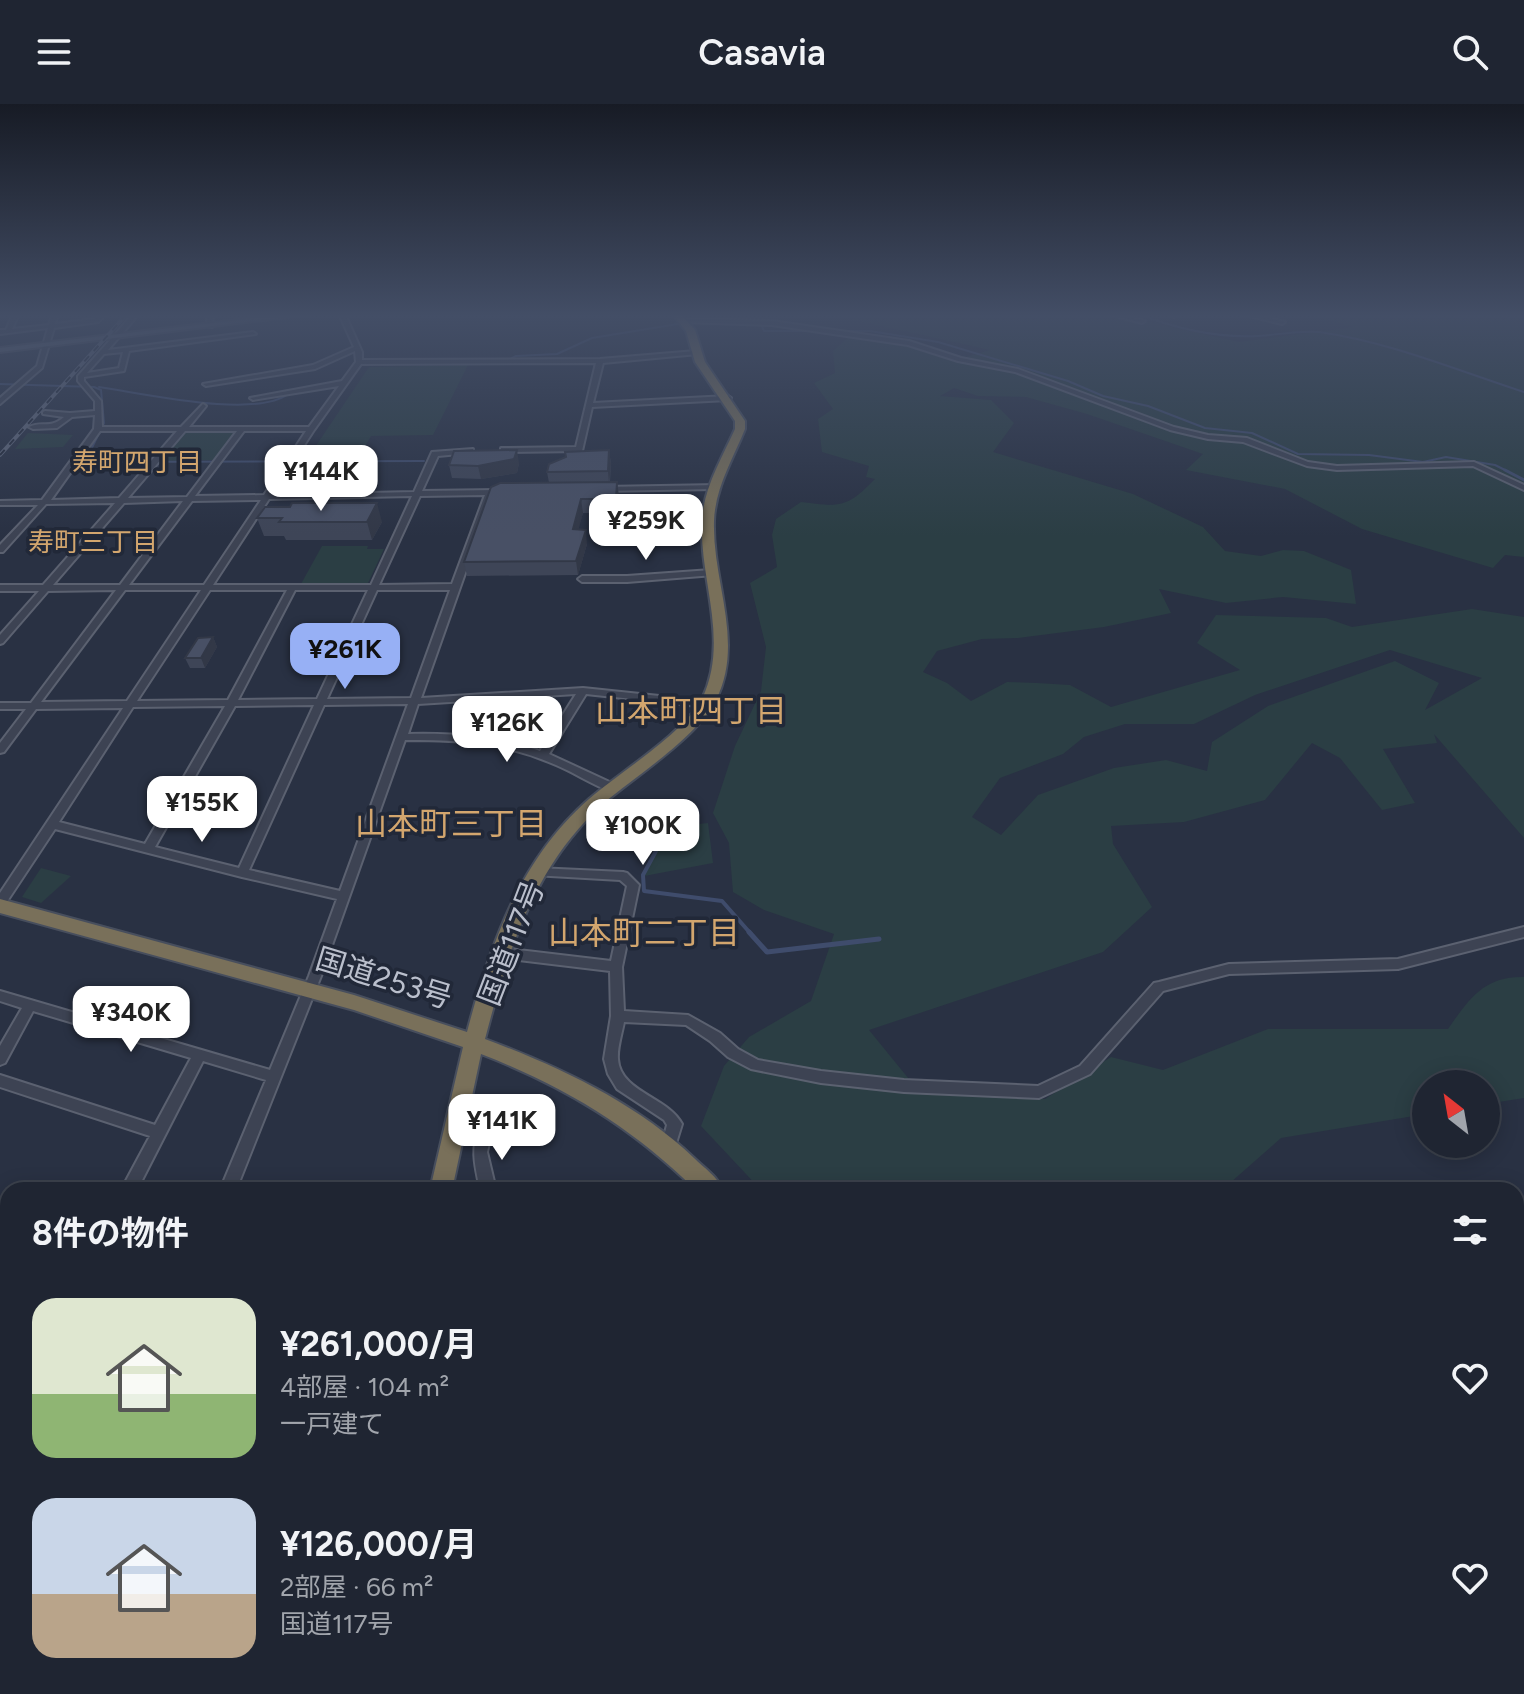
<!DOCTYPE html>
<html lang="ja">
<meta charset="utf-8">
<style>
body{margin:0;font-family:Figtree,"Noto Sans JP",sans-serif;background:#272d3a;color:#f1f3f6;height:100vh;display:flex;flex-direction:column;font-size:30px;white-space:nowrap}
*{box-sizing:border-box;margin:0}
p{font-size:26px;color:#a1a5ac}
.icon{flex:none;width:44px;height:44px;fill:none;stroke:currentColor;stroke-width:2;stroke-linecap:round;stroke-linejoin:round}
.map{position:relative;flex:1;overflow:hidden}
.side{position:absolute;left:0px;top:1078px;width:1524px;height:512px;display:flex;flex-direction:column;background:#1f2532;border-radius:24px 24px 0 0;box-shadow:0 4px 20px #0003,0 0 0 2px #3c424d}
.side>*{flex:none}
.needle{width:52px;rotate:329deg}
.tools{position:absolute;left:1412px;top:966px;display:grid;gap:16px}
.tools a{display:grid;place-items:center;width:88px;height:88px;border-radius:50%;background:#1f2532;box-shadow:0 4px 20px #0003,0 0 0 2px #3c424d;font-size:40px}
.price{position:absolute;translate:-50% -68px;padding:0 18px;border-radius:16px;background:#fff;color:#222;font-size:26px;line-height:52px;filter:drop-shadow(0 2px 4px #0008)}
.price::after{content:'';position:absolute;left:50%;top:48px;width:24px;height:18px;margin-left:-12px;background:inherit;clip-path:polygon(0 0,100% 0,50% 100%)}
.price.on{background:#97b0f5;color:#111}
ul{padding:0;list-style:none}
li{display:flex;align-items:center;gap:24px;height:200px;padding:0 32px}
li span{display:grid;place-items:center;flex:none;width:224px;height:160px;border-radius:24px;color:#555}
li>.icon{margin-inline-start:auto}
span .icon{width:96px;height:96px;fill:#fffc;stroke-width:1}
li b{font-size:34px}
h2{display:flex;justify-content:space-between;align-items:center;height:96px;padding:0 32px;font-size:34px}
header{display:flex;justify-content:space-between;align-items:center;height:104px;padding:0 32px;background:#1f2532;font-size:36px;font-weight:600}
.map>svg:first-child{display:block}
.green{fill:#2b3e44;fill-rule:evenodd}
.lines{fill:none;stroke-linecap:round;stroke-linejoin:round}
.stream-far3{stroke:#3f4c6c;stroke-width:2}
.stream-far2{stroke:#3f4c6c;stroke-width:3}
.stream-far1{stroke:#3f4c6c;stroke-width:4}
.stream{stroke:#3f4c6c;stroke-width:5}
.river{fill:#3f4c6c;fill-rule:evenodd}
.minor-casing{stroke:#5b6170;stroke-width:4}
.major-casing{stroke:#474c5c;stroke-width:4}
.highway-casing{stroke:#474e5d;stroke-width:4}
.minor{fill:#3d4353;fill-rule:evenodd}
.major{fill:#5b6273;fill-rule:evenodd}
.highway{fill:#79705a;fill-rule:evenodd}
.rail-casing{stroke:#5f677a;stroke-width:4}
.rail{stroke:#212838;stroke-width:2;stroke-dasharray:7;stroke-linecap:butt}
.wall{fill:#3e4557}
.shaded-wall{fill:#323847}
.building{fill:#485065;stroke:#323847;stroke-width:2}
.labels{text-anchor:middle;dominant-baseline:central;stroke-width:7;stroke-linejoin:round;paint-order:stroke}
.far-neighbourhood-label{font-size:26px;fill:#d3a66e;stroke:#212838}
.street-label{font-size:30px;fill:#babfcc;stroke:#212838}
.neighbourhood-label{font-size:32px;fill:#d3a66e;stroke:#212838}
</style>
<header><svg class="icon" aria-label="menu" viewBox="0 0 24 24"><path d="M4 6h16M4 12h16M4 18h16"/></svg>Casavia<svg class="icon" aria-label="search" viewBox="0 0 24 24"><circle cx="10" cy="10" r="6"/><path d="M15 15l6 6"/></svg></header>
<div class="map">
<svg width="1524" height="1590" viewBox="0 0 1524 1590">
<rect width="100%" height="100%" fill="#293143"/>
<g class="green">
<path d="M848 210H1111L1239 238 1354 223 1305 210H1524V453L1505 451 1493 464 1362 425 1285 385 1186 366 1203 350 1087 310 1026 293 978 292 954 284 940 292 991 296 1014 319 993 348 1133 390 1203 423 1225 447 1261 452 1283 446 1304 447 1351 466 1356 500 1283 493 1226 499 1159 485 1171 509 1104 523 1018 534 982 535 937 547 923 568 947 579 971 597 1007 578 1037 579 1070 581 1111 603 1240 566 1197 539 1216 511 1326 514 1352 523 1472 505 1524 513V734L1434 630 1437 639 1383 645 1415 699 1382 706 1340 654 1312 639 1265 696 1184 718 1111 722 1113 740 1152 803 1103 848 869 926 913 980 1045 995 1111 953 1163 966 1268 925H1448C1469 895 1484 872 1524 873V994L1486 1000V980H1426V1010L1281 1034 1222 1086H761L701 1022 724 962 749 933 811 897 834 830 764 806 733 788 729 739 713 709 735 642 761 587 766 543 750 479 777 463 772 431 776 415 801 398C841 403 847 404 875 375L866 373 869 362 822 348 818 315 833 305 814 279 835 269 833 247 851 231 966 253 990 246 836 212ZM1390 546 1482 574 1425 606 1439 579 1395 557 1268 602 1212 638 1207 667 1166 656 1114 664 1038 691 1001 731 972 713 1000 674 1063 650 1084 633 1125 620H1194L1255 591Z"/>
<polygon points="468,261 433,331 371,332 360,351 309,352 369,263"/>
<polygon points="187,326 237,326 214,356 161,357"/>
<polygon points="28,329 73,331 63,343 15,345"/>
<polygon points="322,442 368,442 367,445 384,445 368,479 301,480"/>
<polygon points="708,719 713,759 644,772 657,746 652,740 690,735 690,721"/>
<polygon points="41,764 71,772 41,799 22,793"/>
<polygon points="1524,1145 1524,1357 1516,1355 1516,1150"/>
</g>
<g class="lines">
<g class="stream-far3">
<path d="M1139 210C1177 225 1217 234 1258 232 1278 231 1299 226 1319 228 1390 238 1456 266 1524 288"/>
<polyline points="761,220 764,227 870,227 938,238 1068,277 1103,292 1148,302 1205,324 1252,329 1298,350 1369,351 1423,358 1446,353 1495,361 1509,368"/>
<polyline points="504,258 516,252 557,250 592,234 684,219"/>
<polyline points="0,280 94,283 101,286 104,319 85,358 424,357"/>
<path d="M99 283C142 289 255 315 288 290"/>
</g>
<polyline class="stream-far2" points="1505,366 1524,376"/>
<polyline class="stream-far1" points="589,717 639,723 656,747 643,771 644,787 722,797 751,830"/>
<polyline class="stream" points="749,828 767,848 879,835"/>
<g class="river">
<polygon points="0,1108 8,1110 8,1140 0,1138"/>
<polygon points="1185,1582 1275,1582 1278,1590 1188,1590"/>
</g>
<defs>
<g id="minor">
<polygon points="13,210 19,210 12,225 49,221 52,210 58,210 55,220 94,215 100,210 106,210 98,218 54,224 42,264 0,300 0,294 37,262 48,224 0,230 0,226 6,226"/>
<path d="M133 210H139L108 246 253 228 256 230 129 247 124 267 84 273V277L101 297 102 323H181L203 300 206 302 189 323H309L339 282 253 296 250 294 342 277 356 258 355 247 315 265 206 282 203 280 313 261 354 243 339 210H345L362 248V256L600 255 696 247 699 249 698 250 603 259 593 299 728 292 731 294 728 296 592 303 582 347 504 348H501V344L576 343 596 259 361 260 314 326 272 391 414 388 432 348 473 345V349H470L438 352 422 387 497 386 501 388 493 390 421 594 583 584 707 597 712 600 707 603 586 590 549 650 616 681 617 684 612 688C593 681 575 669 556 661 503 638 463 636 405 636L321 872 236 1086H220L266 976 203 957 137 1086H121L150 1032 0 983V971L155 1021 191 954 33 907 5 959 0 961V942L22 904 0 897V887L270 966 309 872 337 795 242 773 55 725 4 802 0 803V789L123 604 36 605 4 648 0 649V639L26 605H0V599H31L116 486 48 487 3 539 0 540V531L39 487H0V481H43L115 399 46 400 3 448H0V441L38 401H0V397L42 396 94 325 95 311 72 313 57 324 33 325 29 323C44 316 48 326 64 313L43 310V308L45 307 70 309 95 307V297L78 277V272ZM123 248 119 264 87 269 104 250ZM100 327H177L119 394 51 396ZM185 327H237L187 393 128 394ZM244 327H306L264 391 195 392ZM485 391 452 480 379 481 420 392ZM412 392 371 481H213L269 395ZM261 396 204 481H129L192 397ZM183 397 120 481H53L124 399ZM125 486H201L127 597 41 598ZM210 486H287L228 596 137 597ZM295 486H368L317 595 238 596ZM377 486H450L411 594 327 595ZM576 590 540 647C496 632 454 629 408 630L418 600ZM408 600 340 787 249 766 324 601ZM314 601 239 764 155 743 235 602ZM225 602 145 740 59 718 133 603Z"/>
<polygon points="207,210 213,210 212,223 207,222"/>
<polygon points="1108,210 1118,210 1145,217 1142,219"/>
<polygon points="1169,210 1176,210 1177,211 1174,213"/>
<polygon points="1241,210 1252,210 1285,218 1282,220"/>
<polygon points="684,215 772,217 909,237 961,254 1018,265 1174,323 1208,331 1247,334 1308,358 1337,362 1474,358 1524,381 1524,386 1473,362 1337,366 1307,362 1243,338 1208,335 1170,326 1015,268 958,257 908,241 772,221 682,218"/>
<polygon points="718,381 718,385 715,385 603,387 599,385 603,383"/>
<polygon points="711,466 715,469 714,471 627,478 582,478 578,475 582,472 627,472"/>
<path d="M537 764 623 768 627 769 639 781 622 863 624 907 688 911 720 929 738 945 758 956 821 967 904 976 1038 982 1080 962 1154 879 1159 878 1229 860 1398 855 1524 823V833L1398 865 1229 870 1163 887 1090 970 1039 994 904 988 821 979 751 965 728 953 710 937 686 921 624 918C622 929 617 944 618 955 620 988 668 993 682 1020L673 1049 668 1051 663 1049 661 1044 667 1021 664 1016 617 985 608 970 604 955 611 912 610 867 502 854 498 852 496 849 498 846 502 844 611 857 627 782 620 776 533 771 531 768 533 765Z"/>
<path d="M484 1024 489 1025 491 1030 487 1048 496 1086H480C476 1064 470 1047 479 1025Z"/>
<polygon points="8,1229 8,1250 0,1255 0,1234"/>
<polygon points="0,1380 8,1383 8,1401 0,1398"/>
</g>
<polygon id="major" points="289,210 312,210 0,248 0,244"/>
<g id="highway">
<path d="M672 210H681L695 226 705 258 745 317V325C733 355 715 384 714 417 712 478 745 538 716 596 696 634 637 671 604 699 534 761 508 847 485 935 560 963 636 999 694 1054 704 1064 718 1073 723 1086H696C631 1023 566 983 481 950L452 1086H430L463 943 354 906 0 809V795L354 891 467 928C490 841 520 755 589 695 619 669 685 628 702 595 730 536 699 477 702 416 704 383 722 354 735 325V317L695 258 686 227Z"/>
<polygon points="1516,1399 1524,1401 1524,1429 1516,1427"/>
<polygon points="312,1582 342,1582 340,1590 310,1590"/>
</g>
</defs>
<use href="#minor" class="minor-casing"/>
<use href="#major" class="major-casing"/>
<use href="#highway" class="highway-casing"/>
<use href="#minor" class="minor"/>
<use href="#major" class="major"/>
<use href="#highway" class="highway"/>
<defs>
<polyline id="rail" points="0,351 127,210"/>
</defs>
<use href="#rail" class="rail-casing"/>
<use href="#rail" class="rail"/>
</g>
<g class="wall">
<polygon points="691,210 710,210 710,213 691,212"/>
<polygon points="609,346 611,360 610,378 619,392 617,409 583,409 578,425 587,440 578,471 467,472 464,458 549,379 547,368"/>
<polygon points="519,359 517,369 481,375 452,374 449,361"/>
<polygon points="265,403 382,418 372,436 286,436 284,432 264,432 257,414"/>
<polygon points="213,533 217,543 205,564 190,564 185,554"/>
</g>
<g class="shaded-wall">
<polygon points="517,346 519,359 517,369 481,375 478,362"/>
<polygon points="609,346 611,360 609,380 608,367"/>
<polygon points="617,378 619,392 617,409 616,395"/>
<polygon points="581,395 583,409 575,439 573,425"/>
<polygon points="377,399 382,418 372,436 367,418"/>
<polygon points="586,426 587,440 578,471 576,457"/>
<polygon points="213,533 217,543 205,564 201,554"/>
</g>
<g class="building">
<polygon points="517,346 514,355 478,362 449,361 454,347"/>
<polygon points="609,346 608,367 547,368 549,360 566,353 565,348"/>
<polygon points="617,378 616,395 581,395 573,425 586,426 576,457 464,458 491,383 500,379"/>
<polygon points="292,399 377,399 367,418 279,418 282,414 257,414 265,403 290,403"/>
<polygon points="213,533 201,554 185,554 198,534"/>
</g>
<linearGradient id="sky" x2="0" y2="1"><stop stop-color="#171b25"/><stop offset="0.49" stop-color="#434e66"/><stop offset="1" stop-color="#434e66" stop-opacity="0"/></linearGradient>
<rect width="1524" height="432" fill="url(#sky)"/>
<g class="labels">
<g class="far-neighbourhood-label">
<text x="137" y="358">寿町四丁目</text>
<text x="93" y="438">寿町三丁目</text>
</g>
<g class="street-label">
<text transform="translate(511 839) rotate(-69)">国道117号</text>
<text transform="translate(384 874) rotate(17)">国道253号</text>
</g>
<g class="neighbourhood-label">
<text x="691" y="607">山本町四丁目</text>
<text x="451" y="720">山本町三丁目</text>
<text x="644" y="829">山本町二丁目</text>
</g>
</g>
</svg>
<div class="tools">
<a><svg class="needle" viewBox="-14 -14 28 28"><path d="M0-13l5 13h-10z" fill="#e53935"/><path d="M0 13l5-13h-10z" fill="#a1a5ac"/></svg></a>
</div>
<b class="price" style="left:321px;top:409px">¥144K</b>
<b class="price" style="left:646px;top:458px">¥259K</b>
<b class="price on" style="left:345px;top:587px">¥261K</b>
<b class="price" style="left:507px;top:660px">¥126K</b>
<b class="price" style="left:202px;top:740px">¥155K</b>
<b class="price" style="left:643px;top:763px">¥100K</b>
<b class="price" style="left:131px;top:950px">¥340K</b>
<b class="price" style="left:502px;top:1058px">¥141K</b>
<section class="side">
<h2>8件の物件<svg class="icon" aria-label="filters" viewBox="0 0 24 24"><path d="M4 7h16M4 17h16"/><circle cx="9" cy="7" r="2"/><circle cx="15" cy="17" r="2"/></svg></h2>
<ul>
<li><span style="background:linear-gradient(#dfe7d0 60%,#8fb573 0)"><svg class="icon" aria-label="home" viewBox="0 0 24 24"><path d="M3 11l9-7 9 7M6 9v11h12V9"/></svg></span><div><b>¥261,000/月</b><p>4部屋 · 104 m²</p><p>一戸建て</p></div><svg class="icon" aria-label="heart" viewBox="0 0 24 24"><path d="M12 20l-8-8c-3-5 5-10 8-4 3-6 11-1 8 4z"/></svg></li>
<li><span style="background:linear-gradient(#c9d6e8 60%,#b9a48a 0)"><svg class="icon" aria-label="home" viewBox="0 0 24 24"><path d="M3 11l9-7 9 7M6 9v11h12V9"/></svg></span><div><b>¥126,000/月</b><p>2部屋 · 66 m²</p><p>国道117号</p></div><svg class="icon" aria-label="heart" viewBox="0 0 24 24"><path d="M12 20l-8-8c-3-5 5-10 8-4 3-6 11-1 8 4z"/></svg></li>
</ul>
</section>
</div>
